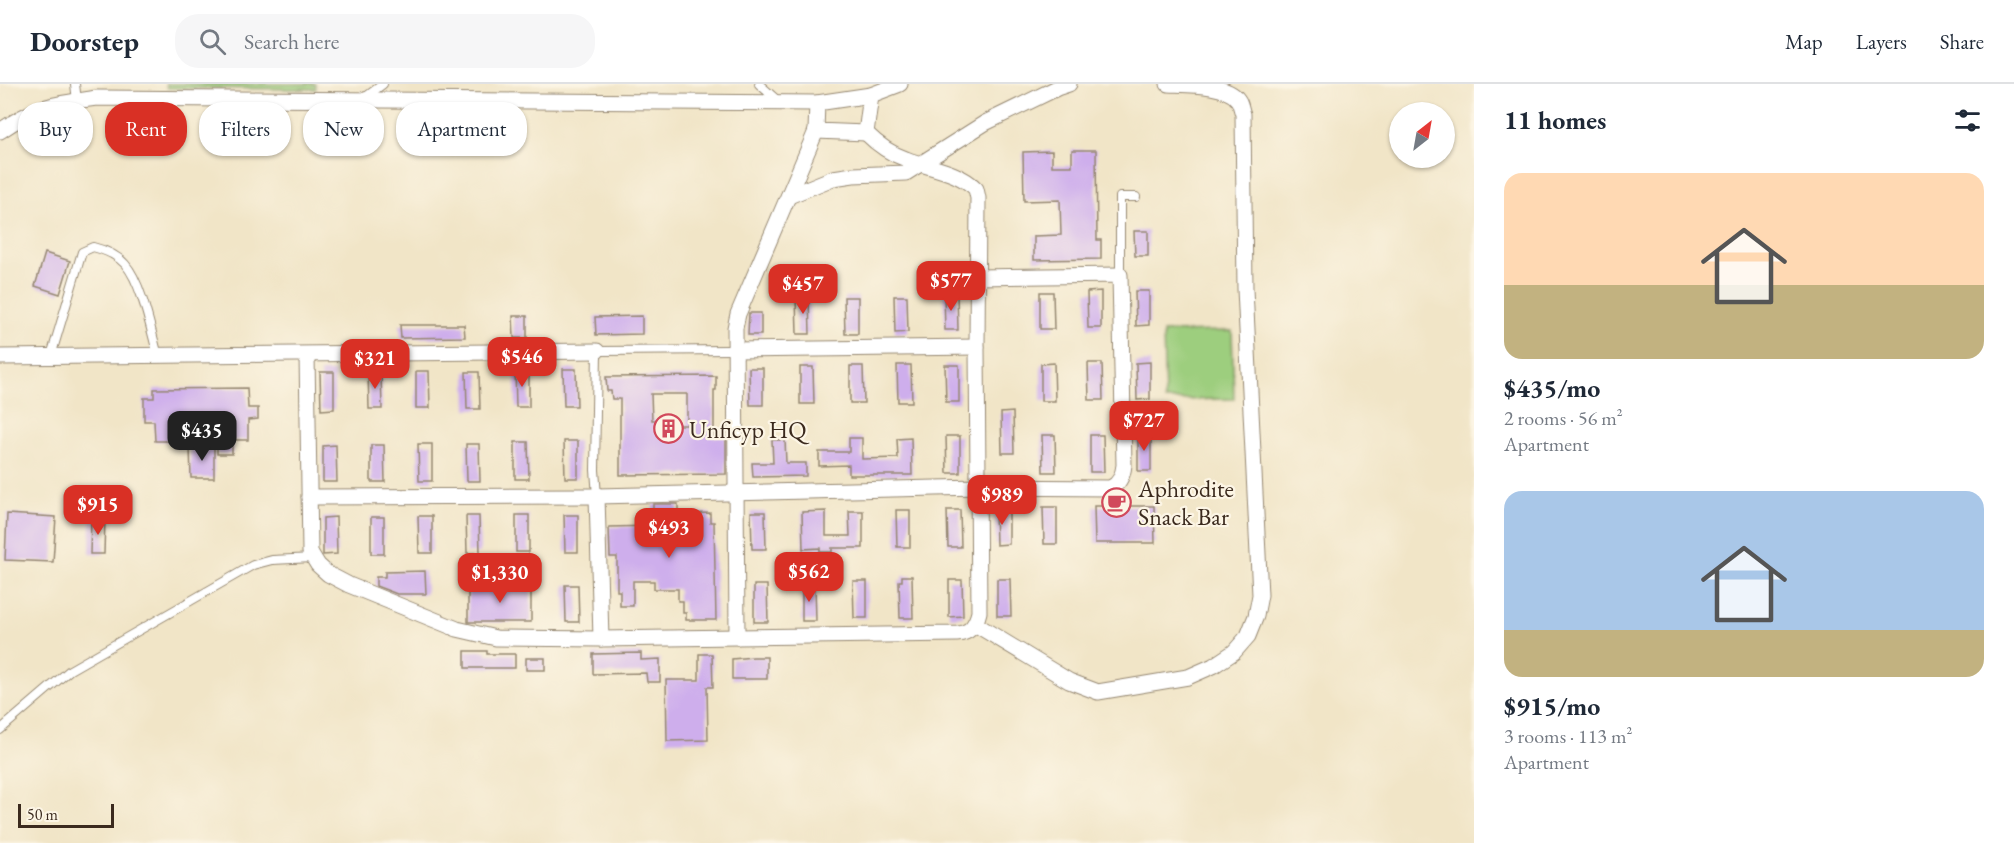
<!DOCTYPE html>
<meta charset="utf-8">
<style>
body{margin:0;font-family:"EB Garamond",serif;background:#f6f6f7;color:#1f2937;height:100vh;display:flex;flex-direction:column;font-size:22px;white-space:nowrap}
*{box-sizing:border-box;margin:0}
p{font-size:20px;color:#747a83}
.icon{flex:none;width:33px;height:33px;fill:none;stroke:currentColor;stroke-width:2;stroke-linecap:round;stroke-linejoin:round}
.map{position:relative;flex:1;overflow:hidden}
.sheet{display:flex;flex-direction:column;background:#fff;width:540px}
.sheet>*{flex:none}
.banner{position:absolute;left:18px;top:18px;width:570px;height:54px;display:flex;gap:12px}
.needle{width:39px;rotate:31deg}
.buttons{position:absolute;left:1389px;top:18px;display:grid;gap:12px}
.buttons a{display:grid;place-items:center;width:66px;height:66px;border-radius:50%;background:#fff;box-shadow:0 2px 4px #0004;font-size:30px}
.scale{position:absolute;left:18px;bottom:15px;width:96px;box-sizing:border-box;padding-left:6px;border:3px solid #3b2a1e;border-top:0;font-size:16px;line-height:21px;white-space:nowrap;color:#3b2a1e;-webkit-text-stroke:4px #fcf5e5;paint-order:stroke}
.price{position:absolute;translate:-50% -51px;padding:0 14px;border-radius:12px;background:#d93025;color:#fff;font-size:20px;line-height:39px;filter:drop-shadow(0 2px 3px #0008)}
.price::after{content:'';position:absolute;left:50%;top:36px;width:18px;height:14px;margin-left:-9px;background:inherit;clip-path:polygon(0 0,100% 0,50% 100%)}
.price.on{background:#222;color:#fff}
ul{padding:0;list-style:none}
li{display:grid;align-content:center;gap:12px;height:318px;padding:0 30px}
li span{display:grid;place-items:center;height:186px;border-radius:18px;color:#555}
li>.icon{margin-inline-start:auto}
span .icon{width:108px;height:108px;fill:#fffc;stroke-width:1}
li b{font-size:26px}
h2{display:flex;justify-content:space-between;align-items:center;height:72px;padding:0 30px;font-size:26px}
.pill{padding:0 21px;border-radius:24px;background:#fff;box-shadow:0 2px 4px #0004;font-size:21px;line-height:54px}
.pill.on{background:#d93025;color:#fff}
header{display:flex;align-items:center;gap:36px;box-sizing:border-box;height:84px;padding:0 30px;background:#fff;border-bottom:2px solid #e0e1e3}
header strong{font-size:28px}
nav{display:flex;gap:33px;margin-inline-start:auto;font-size:21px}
.search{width:420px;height:54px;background:#f6f6f7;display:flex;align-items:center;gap:15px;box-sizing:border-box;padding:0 21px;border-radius:24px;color:#747a83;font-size:22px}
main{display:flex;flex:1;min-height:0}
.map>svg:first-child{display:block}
.green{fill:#9dce7e;stroke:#6c7c4e;stroke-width:1.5}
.building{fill:#ceaeec;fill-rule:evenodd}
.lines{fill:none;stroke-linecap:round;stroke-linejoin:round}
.lane-casing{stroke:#968872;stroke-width:10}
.street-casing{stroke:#968872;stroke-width:17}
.lane{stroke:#fff;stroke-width:8}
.street{stroke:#fff;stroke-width:15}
.labels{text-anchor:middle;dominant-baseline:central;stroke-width:4.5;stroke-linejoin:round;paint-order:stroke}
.poi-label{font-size:24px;fill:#3b2a1e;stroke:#fcf5e5;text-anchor:start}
</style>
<header>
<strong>Doorstep</strong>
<div class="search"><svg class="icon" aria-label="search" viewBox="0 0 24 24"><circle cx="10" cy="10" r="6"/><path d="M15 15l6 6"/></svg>Search here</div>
<nav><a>Map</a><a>Layers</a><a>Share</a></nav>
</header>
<main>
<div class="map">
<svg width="1474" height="759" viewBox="0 0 1474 759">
<rect width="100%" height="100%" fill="#fcf5e5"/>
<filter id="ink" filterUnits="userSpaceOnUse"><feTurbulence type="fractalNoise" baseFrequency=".0167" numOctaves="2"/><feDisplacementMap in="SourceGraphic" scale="12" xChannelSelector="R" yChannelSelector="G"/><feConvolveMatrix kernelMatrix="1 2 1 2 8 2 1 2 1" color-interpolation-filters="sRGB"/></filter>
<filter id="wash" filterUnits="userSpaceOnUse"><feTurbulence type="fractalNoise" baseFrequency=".008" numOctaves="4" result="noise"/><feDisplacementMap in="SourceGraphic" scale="24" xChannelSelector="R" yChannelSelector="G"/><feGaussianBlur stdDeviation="1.35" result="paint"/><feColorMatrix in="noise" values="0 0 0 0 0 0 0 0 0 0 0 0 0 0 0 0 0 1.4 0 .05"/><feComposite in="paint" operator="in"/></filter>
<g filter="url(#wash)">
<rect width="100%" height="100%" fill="#f1e5c7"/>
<g class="green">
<polygon points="166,0 315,0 316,5 167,4"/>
<polygon points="1232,247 1234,315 1165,316 1163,248"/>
</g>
<g id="blocks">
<g class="building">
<polygon points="1072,66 1096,66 1097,156 1101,156 1101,175 1034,176 1034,152 1061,151 1060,116 1024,117 1023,68 1052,67 1052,82 1072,82"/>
<polygon points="1134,147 1148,147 1148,172 1135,172"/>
<polygon points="45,169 70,177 60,210 35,202"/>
<polygon points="1101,207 1101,244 1088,244 1087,208"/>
<polygon points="1135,207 1149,207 1149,241 1136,242"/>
<polygon points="1040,208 1053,208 1054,245 1040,245"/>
<polygon points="944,209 957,209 958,246 945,246"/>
<polygon points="894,212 907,212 908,248 895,249"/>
<polygon points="796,213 809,213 810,250 797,250"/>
<polygon points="844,213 858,213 858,250 845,250"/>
<polygon points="749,229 761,229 761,251 748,251"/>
<polygon points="513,232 527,232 527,254 514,254"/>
<polygon points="642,232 642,250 596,251 595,233"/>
<polygon points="400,241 464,241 465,253 401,254"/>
<polygon points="1150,278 1150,315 1137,316 1136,279"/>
<polygon points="1054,279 1055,317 1041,317 1041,280"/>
<polygon points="1088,279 1102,279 1103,316 1089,316"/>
<polygon points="897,281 911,281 912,318 898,318"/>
<polygon points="945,281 959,281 959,318 946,318"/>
<polygon points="850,282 863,282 864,319 850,319"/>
<polygon points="800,283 813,283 814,320 800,320"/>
<polygon points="749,284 763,284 763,321 750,321"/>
<polygon points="563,285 576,285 577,322 564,322"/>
<polygon points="515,286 529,286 529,323 516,323"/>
<polygon points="416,287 429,287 430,324 416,324"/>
<polygon points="320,288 334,288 334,325 321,326"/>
<polygon points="368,288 381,288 382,325 369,325"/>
<polygon points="466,288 479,288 480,325 467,325"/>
<path d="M716 292V306H714V353H726V390L620 391V315H612L611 307H607L606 293ZM651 310H687V341H660V336H652Z"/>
<polygon points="247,304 248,324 258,324 258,335 248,336 248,356 232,356 232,370 217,370 217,336 185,337 186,357 155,357 154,337 144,337 144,314 154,314 154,305"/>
<polygon points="1013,328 1014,369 1002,369 1001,329"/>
<rect x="1138" y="350" width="13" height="37"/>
<polygon points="1042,351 1055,351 1056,388 1043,388"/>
<polygon points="1090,351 1103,351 1104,388 1090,388"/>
<polygon points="946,352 960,352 960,389 947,389"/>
<polygon points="849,354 862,354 862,375 898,374 897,355 911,354 912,391 849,391 849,381 819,382 819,368 849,368"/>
<polygon points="772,356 785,356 786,379 806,379 806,392 753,393 752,379 773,379"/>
<polygon points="564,357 578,357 578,394 565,394"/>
<polygon points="515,358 528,358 529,395 515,395"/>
<polygon points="418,360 432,360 432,397 419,397"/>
<polygon points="466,360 479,360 480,397 467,397"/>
<polygon points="336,361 337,398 323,398 323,362"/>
<polygon points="371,361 384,361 385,398 371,398"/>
<polygon points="190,363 214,363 214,394 191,394"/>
<polygon points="1108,417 1126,417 1126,422 1154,422 1155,459 1095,459 1094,422 1108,422"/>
<polygon points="653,420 678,420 678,430 710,429 710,438 714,438 716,536 686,536 686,529 683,529 683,517 678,517 678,505 654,505 654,497 633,497 633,522 620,522 620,507 617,507 617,473 610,473 609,443 653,442"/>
<polygon points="1009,423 1009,460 996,461 995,424"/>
<polygon points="1043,423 1057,423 1057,460 1044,460"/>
<polygon points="896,426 910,426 910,463 897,463"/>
<polygon points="947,426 960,426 961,463 948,463"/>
<polygon points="826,427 826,452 850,452 849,427 863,427 863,464 832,464 832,468 820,468 820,464 803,465 802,428"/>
<polygon points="751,428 765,428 766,465 752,465"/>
<polygon points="7,430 56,433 53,478 5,476"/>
<rect x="516" y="431" width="13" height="37"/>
<polygon points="564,431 578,431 578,468 565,468"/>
<polygon points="418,432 432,432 432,469 419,469"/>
<polygon points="466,432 479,432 480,469 467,469"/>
<polygon points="91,433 105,433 104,470 90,470"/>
<polygon points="336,433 337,470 323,471 323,434"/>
<rect x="371" y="433" width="13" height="37"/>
<polygon points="425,487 426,510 397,510 376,502 376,493 385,493 385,488"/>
<polygon points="902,492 912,492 913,534 900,534 899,497 902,497"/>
<polygon points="997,495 1010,495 1011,532 997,532"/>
<polygon points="949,496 962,496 963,532 949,533"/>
<polygon points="853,497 867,497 867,534 854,534"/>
<polygon points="802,500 815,500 816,537 802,537"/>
<polygon points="565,501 578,501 579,538 566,538"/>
<polygon points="754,501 767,501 768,538 754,538"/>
<rect x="468" y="502" width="63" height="36"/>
<polygon points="465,567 487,567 487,570 515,570 515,584 465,584"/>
<polygon points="641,569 641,576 660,575 660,598 647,598 646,589 593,590 593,570"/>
<polygon points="699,570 712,570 713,603 707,603 708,656 667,657 666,596 699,596"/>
<polygon points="753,573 767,573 767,595 732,595 732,575"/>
<rect x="526" y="574" width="19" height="12"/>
</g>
</g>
</g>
<g filter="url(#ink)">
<use href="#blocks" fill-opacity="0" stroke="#968872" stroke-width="1.5"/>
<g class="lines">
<defs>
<g id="lane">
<polyline points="75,0 77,17"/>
<polyline points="759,0 778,17"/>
<polyline points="363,15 383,0"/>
<polyline points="1120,191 1120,113 1136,113"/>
<path d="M51 272 82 168 93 163C105 166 117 171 125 180 142 199 151 247 158 272"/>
<polyline points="597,412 595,386 597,267 734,266"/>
<polyline points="0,646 70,586 253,481 272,476 313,474"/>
</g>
<g id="street">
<polyline points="817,19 816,47 866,49 871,11"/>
<path d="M0 47C38 21 53 20 97 14L817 19 871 11 900 0"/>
<polyline points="789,112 833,94 853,91 906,89 985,39 1057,4 1069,0"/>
<polyline points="734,266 977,263"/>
<path d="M307 271 310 468 318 481 328 490 349 501 457 545 496 554 601 555 957 550C970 549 976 541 979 528L977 263 978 114 976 105C959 87 928 84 906 75 891 70 877 60 866 49"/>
<polyline points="0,273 597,267"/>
<polyline points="597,412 601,555"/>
<path d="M309 413 597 412 978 403 1110 404C1120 400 1123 391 1124 381L1120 191 978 193"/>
<path d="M975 540 1069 597 1098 608 1188 593 1213 582 1234 568 1248 552 1256 532 1260 511 1245 205 1243 30C1241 26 1241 20 1238 16 1227 0 1188 1 1168 0"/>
<polyline points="737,553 735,244 738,230 816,47"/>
</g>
</defs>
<use href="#lane" class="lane-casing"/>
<use href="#street" class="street-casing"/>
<use href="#lane" class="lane"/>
<use href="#street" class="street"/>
</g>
</g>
<defs>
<symbol id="building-ring" viewBox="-11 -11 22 22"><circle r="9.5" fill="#fcf5e5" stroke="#d1495b" stroke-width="1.5"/><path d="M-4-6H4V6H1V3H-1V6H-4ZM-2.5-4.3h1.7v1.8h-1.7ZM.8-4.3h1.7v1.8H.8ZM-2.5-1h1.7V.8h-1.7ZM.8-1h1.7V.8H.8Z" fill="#d1495b"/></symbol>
<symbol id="cafe-ring" viewBox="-11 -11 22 22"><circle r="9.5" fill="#fcf5e5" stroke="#d1495b" stroke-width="1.5"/><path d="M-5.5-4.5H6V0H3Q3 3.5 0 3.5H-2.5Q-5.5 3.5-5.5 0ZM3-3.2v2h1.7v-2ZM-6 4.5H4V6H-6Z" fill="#d1495b"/></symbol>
</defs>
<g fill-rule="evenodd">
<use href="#building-ring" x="652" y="328" width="33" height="33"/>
<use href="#cafe-ring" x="1100" y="402" width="33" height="33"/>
</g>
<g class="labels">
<g class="poi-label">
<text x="689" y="345">Unficyp HQ</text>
<text x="1138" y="404">Aphrodite<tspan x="1138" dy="28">Snack Bar</tspan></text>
</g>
</g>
</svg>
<div class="buttons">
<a><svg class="needle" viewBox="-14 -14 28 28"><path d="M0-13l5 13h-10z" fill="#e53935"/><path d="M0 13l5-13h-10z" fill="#747a83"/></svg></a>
</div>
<div class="scale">50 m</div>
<b class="price" style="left:951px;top:228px">$577</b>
<b class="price" style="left:803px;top:231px">$457</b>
<b class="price" style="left:522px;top:304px">$546</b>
<b class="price" style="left:375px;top:306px">$321</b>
<b class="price" style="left:1144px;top:368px">$727</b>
<b class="price on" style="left:202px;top:378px">$435</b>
<b class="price" style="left:1002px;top:442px">$989</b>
<b class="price" style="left:98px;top:452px">$915</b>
<b class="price" style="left:669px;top:475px">$493</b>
<b class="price" style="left:809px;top:519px">$562</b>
<b class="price" style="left:500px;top:520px">$1,330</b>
<div class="banner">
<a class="pill">Buy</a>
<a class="pill on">Rent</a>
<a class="pill">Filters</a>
<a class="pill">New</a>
<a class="pill">Apartment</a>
</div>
</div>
<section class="sheet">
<h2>11 homes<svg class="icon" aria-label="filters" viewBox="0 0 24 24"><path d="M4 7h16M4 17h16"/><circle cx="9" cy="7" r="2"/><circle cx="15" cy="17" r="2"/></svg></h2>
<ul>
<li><span style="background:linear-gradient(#ffd9b3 60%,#c2b280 0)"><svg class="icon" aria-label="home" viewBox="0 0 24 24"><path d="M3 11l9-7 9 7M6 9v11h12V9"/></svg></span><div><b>$435/mo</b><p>2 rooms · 56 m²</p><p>Apartment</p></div></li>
<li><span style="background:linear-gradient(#a9c7e8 75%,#c2b280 0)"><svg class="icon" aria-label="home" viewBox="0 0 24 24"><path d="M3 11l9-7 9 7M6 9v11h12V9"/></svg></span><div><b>$915/mo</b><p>3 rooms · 113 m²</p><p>Apartment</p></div></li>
</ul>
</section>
</main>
